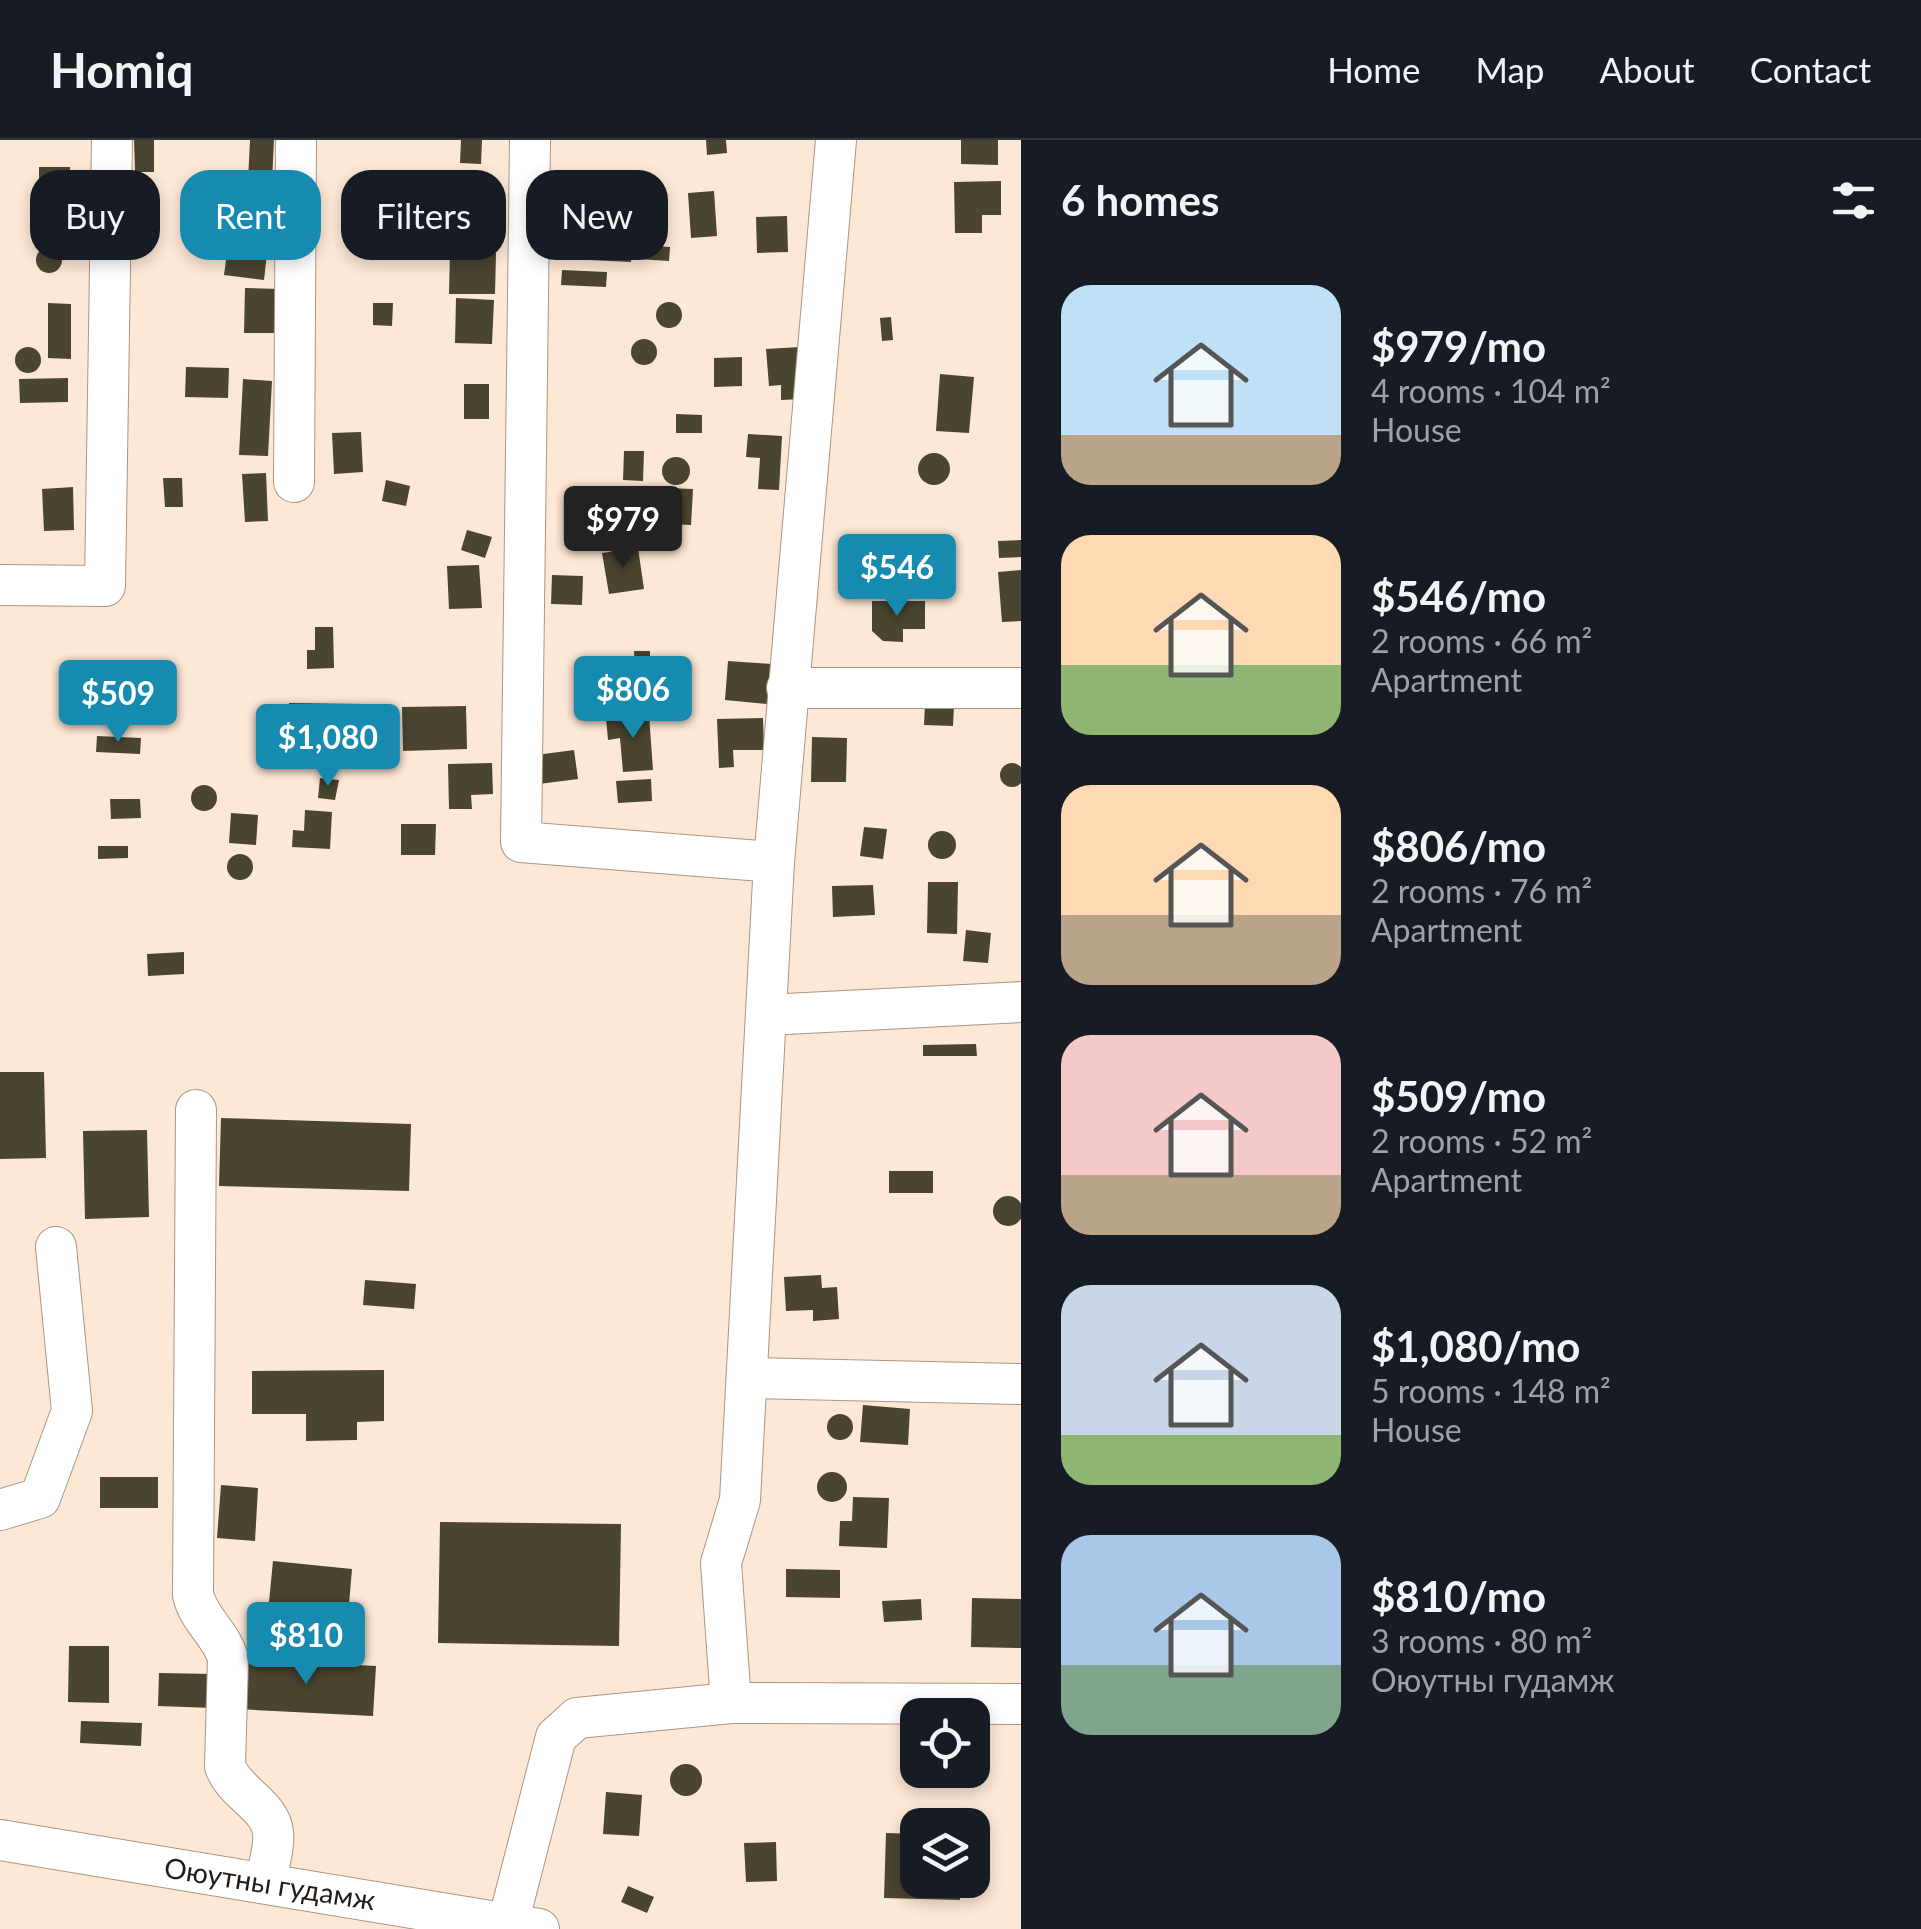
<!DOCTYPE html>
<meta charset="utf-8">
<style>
body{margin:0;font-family:Lato,sans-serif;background:#242831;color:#f1f3f6;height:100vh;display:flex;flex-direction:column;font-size:38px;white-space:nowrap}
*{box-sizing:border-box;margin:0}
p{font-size:32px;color:#9ea1a6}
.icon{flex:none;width:55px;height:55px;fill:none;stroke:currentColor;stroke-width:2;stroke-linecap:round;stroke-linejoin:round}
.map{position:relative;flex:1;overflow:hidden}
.details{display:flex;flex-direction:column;background:#171b24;width:900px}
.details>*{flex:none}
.top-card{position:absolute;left:30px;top:30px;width:840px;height:90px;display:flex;gap:20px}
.controls{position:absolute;left:900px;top:1558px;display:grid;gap:20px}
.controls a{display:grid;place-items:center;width:90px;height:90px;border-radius:20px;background:#171b24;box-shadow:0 5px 15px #0003;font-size:50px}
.price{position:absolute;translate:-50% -85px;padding:0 22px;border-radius:10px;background:#178aaf;color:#fff;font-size:32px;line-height:65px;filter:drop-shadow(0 2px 5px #0008)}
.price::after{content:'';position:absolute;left:50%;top:60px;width:30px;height:22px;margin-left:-15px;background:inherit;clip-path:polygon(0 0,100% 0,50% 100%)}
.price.selected{background:#222;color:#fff}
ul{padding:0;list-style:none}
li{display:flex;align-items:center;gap:30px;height:250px;padding:0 40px}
li span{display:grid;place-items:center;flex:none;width:280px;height:200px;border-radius:30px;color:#555}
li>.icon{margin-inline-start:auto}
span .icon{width:120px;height:120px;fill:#fffc;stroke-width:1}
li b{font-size:42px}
h2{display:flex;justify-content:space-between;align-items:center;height:120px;padding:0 40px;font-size:42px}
.chip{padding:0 35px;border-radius:30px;background:#171b24;box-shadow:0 5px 15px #0003;font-size:35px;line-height:90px}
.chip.selected{background:#178aaf;color:#fff}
header{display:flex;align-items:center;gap:60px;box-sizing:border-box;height:140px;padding:0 50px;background:#171b24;border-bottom:2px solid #363941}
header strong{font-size:48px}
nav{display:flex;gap:55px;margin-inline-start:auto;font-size:35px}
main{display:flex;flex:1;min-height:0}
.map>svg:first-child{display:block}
.building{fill:#4a4530}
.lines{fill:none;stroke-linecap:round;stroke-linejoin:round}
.minor-casing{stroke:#aa9685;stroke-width:42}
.minor{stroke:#fff;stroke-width:40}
.labels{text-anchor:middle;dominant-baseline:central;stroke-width:10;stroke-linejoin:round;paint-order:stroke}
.street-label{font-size:28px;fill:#231b15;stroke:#fff}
</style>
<header>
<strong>Homiq</strong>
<nav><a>Home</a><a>Map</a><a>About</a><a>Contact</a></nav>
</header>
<main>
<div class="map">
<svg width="1021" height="1789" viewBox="0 0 1021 1789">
<rect width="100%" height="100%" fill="#fde7d5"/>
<g class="building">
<polygon points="134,0 154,0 154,32 135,32"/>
<polygon points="250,0 274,0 272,42 248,41"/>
<polygon points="461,0 482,0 481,24 460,23"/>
<polygon points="706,0 726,0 727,13 707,15"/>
<polygon points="961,0 998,0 998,25 961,24"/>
<polygon points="39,27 70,27 71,63 39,63"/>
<polygon points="1001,41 1001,75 982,75 982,93 955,93 954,42"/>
<rect x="190" y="51" width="15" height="14"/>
<polygon points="714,51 717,96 691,98 688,53"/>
<polygon points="378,75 436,78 436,93 420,92 419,105 377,103"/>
<polygon points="787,76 788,112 757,113 756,77"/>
<polygon points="230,91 269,96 264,140 224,135"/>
<polygon points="560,98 632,104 631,122 589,120 589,115 559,113"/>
<polygon points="638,105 670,107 669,121 637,119"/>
<circle cx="49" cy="120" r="13"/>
<polygon points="450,113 496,113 495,154 449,154"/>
<polygon points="562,130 607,132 606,147 561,145"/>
<polygon points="245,148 280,149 279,193 244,193"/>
<polygon points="456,158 494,160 492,204 455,203"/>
<circle cx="669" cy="175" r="13"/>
<polygon points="48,163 71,164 71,219 48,218"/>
<polygon points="373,163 393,163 392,186 373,185"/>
<polygon points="891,177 893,200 882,201 880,178"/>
<circle cx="644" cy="212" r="13"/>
<circle cx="28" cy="220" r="13"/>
<polygon points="800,207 802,259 781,260 781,245 769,246 766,209"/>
<polygon points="742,217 742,246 714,247 714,218"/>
<polygon points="186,227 229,228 228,258 185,257"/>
<polygon points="940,234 974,237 969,293 936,291"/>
<polygon points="68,238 68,262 20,263 19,239"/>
<polygon points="243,239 272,241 268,316 239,315"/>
<rect x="464" y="244" width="25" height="35"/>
<polygon points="676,274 702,275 702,293 676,293"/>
<polygon points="361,292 363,332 334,334 332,293"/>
<polygon points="748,294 782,296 779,350 758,349 760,318 746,317"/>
<polygon points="624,311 644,311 643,341 623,340"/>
<circle cx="934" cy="329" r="16"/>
<circle cx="676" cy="331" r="14"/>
<polygon points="266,333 268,381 245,382 242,334"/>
<polygon points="163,338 182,338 183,367 165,367"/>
<polygon points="386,340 410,346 406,366 382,361"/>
<polygon points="73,347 74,390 44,391 42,349"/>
<polygon points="667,348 693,349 691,385 664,384"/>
<polygon points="467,390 492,397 485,418 461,410"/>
<polygon points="914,400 945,402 942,451 912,450"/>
<polygon points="1021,400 1021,417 999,418 998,401"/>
<circle cx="888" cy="420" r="13"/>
<polygon points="638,408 644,449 609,454 602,413"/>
<polygon points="479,425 482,468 449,469 447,426"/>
<polygon points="1021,430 1021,481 1002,482 998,432"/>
<polygon points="552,435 583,436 582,465 551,464"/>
<polygon points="872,461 925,461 925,489 903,489 903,502 883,501 872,491"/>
<polygon points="315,487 333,487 334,528 307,529 307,510 315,510"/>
<polygon points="634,511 650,511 650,563 618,563 617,529 635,529"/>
<polygon points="728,521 771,524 767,564 725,560"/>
<polygon points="289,563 365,564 365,592 288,591"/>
<polygon points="925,564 954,566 953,586 924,585"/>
<polygon points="466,566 467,609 403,611 402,567"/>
<polygon points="649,575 653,630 623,632 620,598 608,600 606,578"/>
<polygon points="763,578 764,610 733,610 734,627 719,628 717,579"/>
<polygon points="97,596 141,598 140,614 96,612"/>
<polygon points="812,597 847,598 846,642 811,642"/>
<polygon points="574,610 578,639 539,644 536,615"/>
<polygon points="492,623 493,654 471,655 472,669 449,669 448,624"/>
<circle cx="1012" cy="635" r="12"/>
<polygon points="320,638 339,640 335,660 318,658"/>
<polygon points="651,639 652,661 618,663 616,641"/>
<circle cx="204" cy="658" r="13"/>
<polygon points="110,659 140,659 141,678 111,679"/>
<polygon points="305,670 332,672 330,709 292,707 293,690 304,691"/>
<polygon points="231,673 258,675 256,705 229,703"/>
<polygon points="401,684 436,684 435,715 401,715"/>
<polygon points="864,687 887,689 883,719 860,716"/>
<circle cx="942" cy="705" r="14"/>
<polygon points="98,706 128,706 128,718 98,719"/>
<circle cx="240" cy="727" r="13"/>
<polygon points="928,742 958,742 957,794 927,793"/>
<polygon points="873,745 875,775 833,777 832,746"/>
<polygon points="966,790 991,793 988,823 963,821"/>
<polygon points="184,812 184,834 148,836 147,814"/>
<polygon points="976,904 977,916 923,916 923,905"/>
<polygon points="0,932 44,932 46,1018 0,1019"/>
<polygon points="221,978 411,984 409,1051 219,1046"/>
<polygon points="147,990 149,1077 85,1079 83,991"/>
<rect x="889" y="1031" width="44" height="22"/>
<circle cx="1008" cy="1071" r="15"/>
<polygon points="821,1135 822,1148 837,1147 839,1179 813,1181 813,1170 786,1171 784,1137"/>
<polygon points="365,1140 416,1144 414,1169 363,1165"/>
<polygon points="384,1230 384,1281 357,1282 357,1300 306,1301 306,1274 252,1274 252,1231"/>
<polygon points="863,1265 910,1269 908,1305 860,1302"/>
<circle cx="840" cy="1287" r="13"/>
<circle cx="832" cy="1347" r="15"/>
<rect x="100" y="1337" width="58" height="31"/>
<polygon points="221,1345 258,1348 255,1401 217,1398"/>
<polygon points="853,1357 889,1358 887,1408 839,1406 840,1381 852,1381"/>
<polygon points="440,1382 621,1384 619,1506 438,1503"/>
<polygon points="273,1421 352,1429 346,1500 266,1493"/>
<polygon points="786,1429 840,1430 840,1458 786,1457"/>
<polygon points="972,1458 1021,1459 1021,1508 971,1507"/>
<polygon points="921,1459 922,1480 884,1482 882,1461"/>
<polygon points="69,1506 109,1506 109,1563 68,1562"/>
<polygon points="239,1519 376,1526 373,1576 237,1569"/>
<polygon points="159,1533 214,1534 213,1568 158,1566"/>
<polygon points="81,1581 142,1583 141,1606 80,1603"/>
<circle cx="686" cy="1640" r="16"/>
<polygon points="606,1652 642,1655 639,1696 603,1694"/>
<polygon points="886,1693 918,1694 918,1740 960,1740 960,1760 884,1758"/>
<polygon points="776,1702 777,1741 746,1742 744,1703"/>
<polygon points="628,1746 654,1757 647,1773 621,1762"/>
</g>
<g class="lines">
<defs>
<g id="minor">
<polyline points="530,0 521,702 774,722"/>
<polyline points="294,342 296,0"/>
<polyline points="0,445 105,446 112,0"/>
<polyline points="787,548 1021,548"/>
<polyline points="766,875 1021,862"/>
<path d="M196 970 193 1455C199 1480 221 1494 228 1518L225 1626C233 1652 270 1665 273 1692 275 1707 268 1726 266 1741"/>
<polyline points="748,1238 1021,1244"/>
<polyline points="0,1370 40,1358 72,1271 56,1107"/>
<polyline points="731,1563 721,1423 740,1360 774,722 836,0"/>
<polyline points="0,1700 539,1789"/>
<polyline points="508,1783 556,1597 577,1578 731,1563 1021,1564"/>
</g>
</defs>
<use href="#minor" class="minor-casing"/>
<use href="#minor" class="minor"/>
</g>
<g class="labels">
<g class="street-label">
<text transform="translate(270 1743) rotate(9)">Оюутны гудамж</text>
</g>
</g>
</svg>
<div class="controls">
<a><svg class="icon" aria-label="locate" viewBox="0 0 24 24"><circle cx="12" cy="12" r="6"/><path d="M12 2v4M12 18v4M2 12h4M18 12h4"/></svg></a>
<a><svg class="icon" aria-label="layers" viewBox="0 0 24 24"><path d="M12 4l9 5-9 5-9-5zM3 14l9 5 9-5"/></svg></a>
</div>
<b class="price selected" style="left:623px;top:431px">$979</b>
<b class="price" style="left:897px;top:479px">$546</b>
<b class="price" style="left:633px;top:601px">$806</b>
<b class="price" style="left:118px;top:605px">$509</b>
<b class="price" style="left:328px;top:649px">$1,080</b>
<b class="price" style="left:306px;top:1547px">$810</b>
<div class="top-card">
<a class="chip">Buy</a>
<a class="chip selected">Rent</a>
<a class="chip">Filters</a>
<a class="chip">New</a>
</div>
</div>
<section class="details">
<h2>6 homes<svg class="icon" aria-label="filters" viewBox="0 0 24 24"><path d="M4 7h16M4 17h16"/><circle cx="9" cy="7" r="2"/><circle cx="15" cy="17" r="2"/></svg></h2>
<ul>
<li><span style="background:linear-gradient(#bfe0f5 75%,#b9a48a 0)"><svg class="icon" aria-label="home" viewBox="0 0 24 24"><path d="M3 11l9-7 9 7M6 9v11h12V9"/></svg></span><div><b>$979/mo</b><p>4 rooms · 104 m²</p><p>House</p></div></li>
<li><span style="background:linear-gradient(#ffd9b3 65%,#8fb573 0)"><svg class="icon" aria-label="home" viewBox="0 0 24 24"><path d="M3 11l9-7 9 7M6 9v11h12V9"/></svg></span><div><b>$546/mo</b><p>2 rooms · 66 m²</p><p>Apartment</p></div></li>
<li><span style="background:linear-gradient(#ffd9b3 65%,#b9a48a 0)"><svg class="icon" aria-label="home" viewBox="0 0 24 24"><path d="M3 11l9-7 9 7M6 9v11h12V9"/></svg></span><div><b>$806/mo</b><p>2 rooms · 76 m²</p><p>Apartment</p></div></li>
<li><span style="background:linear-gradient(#f6c9c9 70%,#b9a48a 0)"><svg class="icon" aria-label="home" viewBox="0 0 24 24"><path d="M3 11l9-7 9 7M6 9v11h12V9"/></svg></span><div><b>$509/mo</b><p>2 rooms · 52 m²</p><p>Apartment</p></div></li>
<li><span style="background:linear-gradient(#c9d6e8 75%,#8fb573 0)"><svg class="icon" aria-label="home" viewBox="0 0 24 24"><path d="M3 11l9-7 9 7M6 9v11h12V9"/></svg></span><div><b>$1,080/mo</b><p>5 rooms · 148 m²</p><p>House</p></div></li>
<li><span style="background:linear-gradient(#a9c7e8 65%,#7fa58c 0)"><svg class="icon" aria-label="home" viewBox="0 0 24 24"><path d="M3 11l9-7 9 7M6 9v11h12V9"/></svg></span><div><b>$810/mo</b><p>3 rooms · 80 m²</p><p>Оюутны гудамж</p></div></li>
</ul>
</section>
</main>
